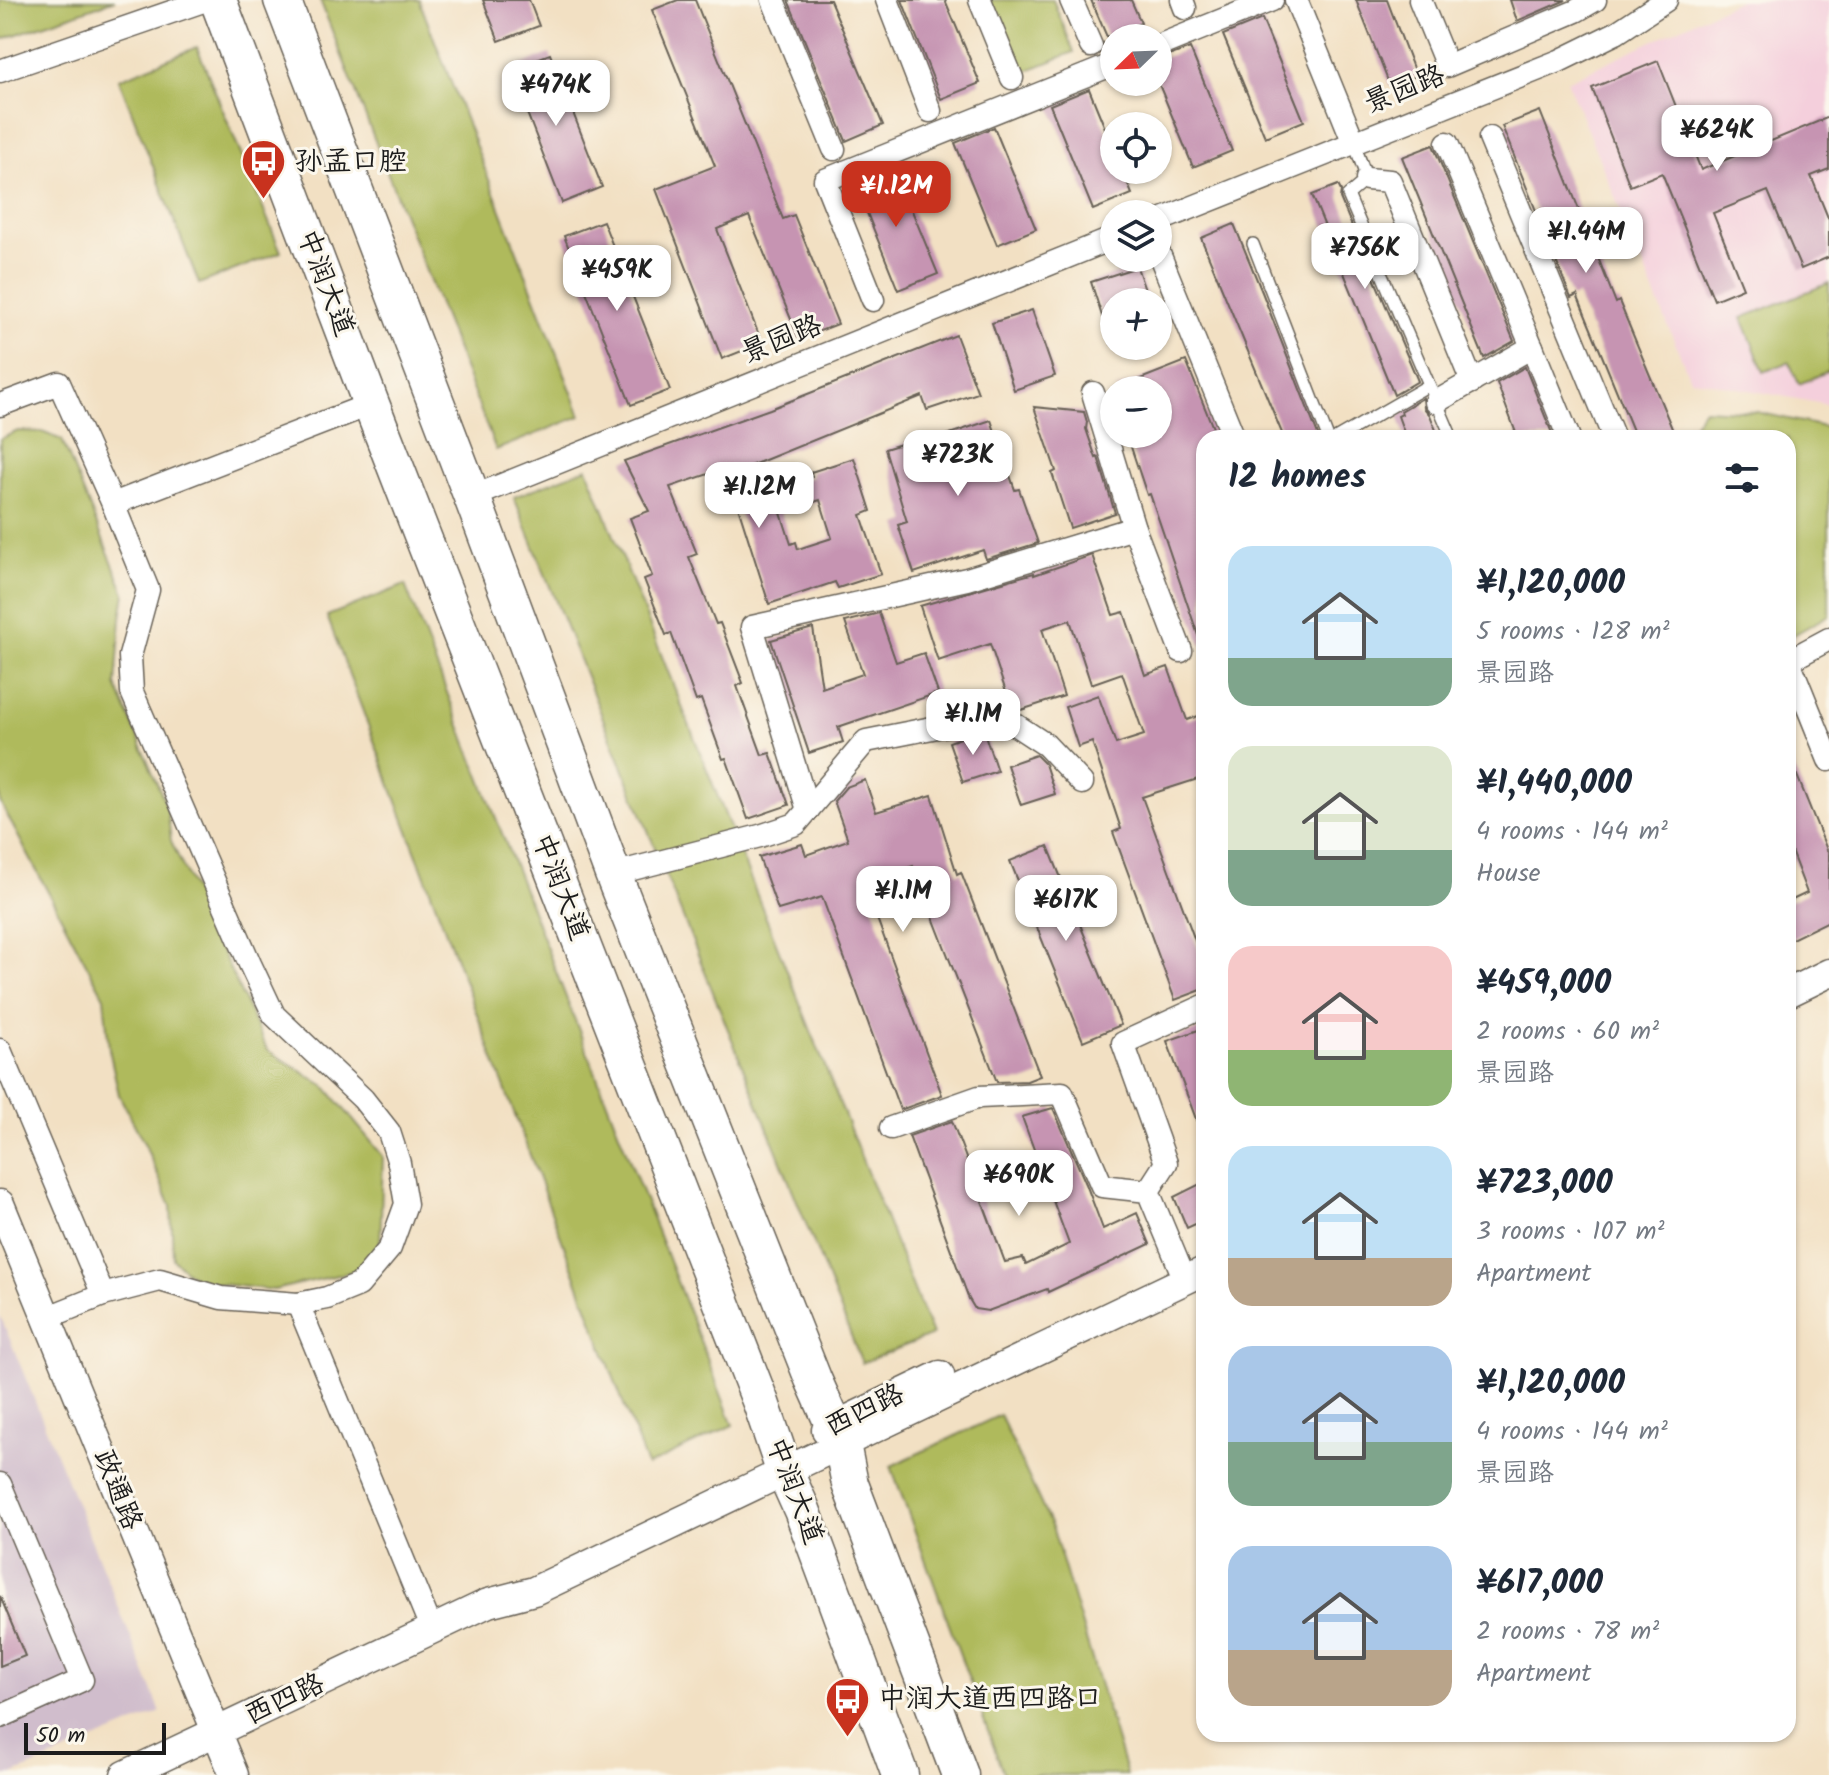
<!DOCTYPE html>
<meta charset="utf-8">
<style>
body{margin:0;font-family:Kalam,"LXGW WenKai TC",sans-serif;background:#f2f2f3;color:#1f2937;height:100vh;display:flex;flex-direction:column;font-size:30px;white-space:nowrap}
*{box-sizing:border-box;margin:0}
p{font-size:26px;color:#747a83}
.icon{flex:none;width:44px;height:44px;fill:none;stroke:currentColor;stroke-width:2;stroke-linecap:round;stroke-linejoin:round}
.map{position:relative;flex:1;overflow:hidden}
.sheet{position:absolute;left:1196px;top:430px;width:600px;height:1312px;display:flex;flex-direction:column;background:#fff;border-radius:24px;box-shadow:0 2px 6px #0004}
.sheet>*{flex:none}
.needle{width:52px;rotate:247deg}
.tools{position:absolute;left:1100px;top:24px;display:grid;gap:16px}
.tools a{display:grid;place-items:center;width:72px;height:72px;border-radius:50%;background:#fff;box-shadow:0 2px 6px #0004;font-size:40px}
.scale{position:absolute;left:24px;bottom:20px;width:142px;box-sizing:border-box;padding-left:8px;border:4px solid #1c1c1c;border-top:0;font-size:22px;line-height:28px;white-space:nowrap;color:#1c1c1c;-webkit-text-stroke:6px #fbf7ec;paint-order:stroke}
.price{position:absolute;translate:-50% -68px;padding:0 18px;border-radius:16px;background:#fff;color:#222;font-size:26px;line-height:52px;filter:drop-shadow(0 2px 4px #0008)}
.price::after{content:'';position:absolute;left:50%;top:48px;width:24px;height:18px;margin-left:-12px;background:inherit;clip-path:polygon(0 0,100% 0,50% 100%)}
.price.selected{background:#c8321e;color:#fff}
ul{padding:0;list-style:none}
li{display:flex;align-items:center;gap:24px;height:200px;padding:0 32px}
li span{display:grid;place-items:center;flex:none;width:224px;height:160px;border-radius:24px;color:#555}
li>.icon{margin-inline-start:auto}
span .icon{width:96px;height:96px;fill:#fffc;stroke-width:1}
li b{font-size:34px}
h2{display:flex;justify-content:space-between;align-items:center;height:96px;padding:0 32px;font-size:34px}
.map>svg:first-child{display:block}
.built{fill:#f4cfdc}
.industrial{fill:#d0bdcc}
.green{fill:#afba5c;stroke:#666b3c;stroke-width:2}
.building{fill:#c694b2;fill-rule:evenodd}
.lines{fill:none;stroke-linecap:round;stroke-linejoin:round}
.service-casing{stroke:#676156;stroke-width:14}
.minor-casing{stroke:#676156;stroke-width:25}
.tertiary-casing{stroke:#676156;stroke-width:31}
.primary-casing{stroke:#676156;stroke-width:39}
.service{stroke:#fff;stroke-width:11}
.minor{stroke:#fff;stroke-width:22}
.tertiary{stroke:#fff;stroke-width:28}
.primary{stroke:#fff;stroke-width:36}
.labels{text-anchor:middle;dominant-baseline:central;stroke-width:6;stroke-linejoin:round;paint-order:stroke}
.street-label{font-size:28px;fill:#1c1c1c;stroke:#fbf7ec}
.poi-label{font-size:28px;fill:#1c1c1c;stroke:#fbf7ec;text-anchor:start}
</style>
<div class="map">
<svg width="1829" height="1775" viewBox="0 0 1829 1775">
<rect width="100%" height="100%" fill="#fbf7ec"/>
<filter id="ink" filterUnits="userSpaceOnUse"><feTurbulence type="fractalNoise" baseFrequency=".0125" numOctaves="2"/><feDisplacementMap in="SourceGraphic" scale="16" xChannelSelector="R" yChannelSelector="G"/><feConvolveMatrix kernelMatrix="1 2 1 2 8 2 1 2 1" color-interpolation-filters="sRGB"/></filter>
<filter id="wash" filterUnits="userSpaceOnUse"><feTurbulence type="fractalNoise" baseFrequency=".006" numOctaves="4" result="noise"/><feDisplacementMap in="SourceGraphic" scale="32" xChannelSelector="R" yChannelSelector="G"/><feGaussianBlur stdDeviation="1.8" result="paint"/><feColorMatrix in="noise" values="0 0 0 0 0 0 0 0 0 0 0 0 0 0 0 0 0 1.4 0 .05"/><feComposite in="paint" operator="in"/></filter>
<g filter="url(#wash)">
<rect width="100%" height="100%" fill="#f2e0c3"/>
<polygon class="built" points="1740,0 1829,0 1829,405 1690,379 1567,81"/>
<polygon class="industrial" points="0,1315 161,1712 12,1775 0,1775"/>
<g class="green">
<polygon points="0,0 115,0 0,40"/>
<polygon points="320,0 419,0 581,416 496,450"/>
<polygon points="983,0 1053,0 1074,52 1014,76"/>
<polygon points="197,47 281,252 199,284 119,79"/>
<polygon points="1829,283 1829,371 1799,384 1789,362 1764,372 1742,318"/>
<polygon points="1704,409 1757,412 1829,428 1829,615 1788,638 1788,438 1684,438"/>
<polygon points="18,431 42,432 62,440 125,593 121,618 116,685 167,807 171,841 267,1050 325,1086 383,1156 380,1249 355,1271 274,1290 212,1283 193,1277 173,1259 171,1206 145,1145 119,1095 109,1049 104,997 0,802 0,439"/>
<polygon points="587,468 932,1335 862,1363 514,497"/>
<polygon points="405,585 733,1425 647,1466 327,616"/>
<polygon points="1000,1415 1053,1530 1127,1775 1004,1775 891,1466"/>
</g>
<g id="blocks">
<g class="building">
<polygon points="483,0 529,0 539,26 499,41"/>
<polygon points="678,0 695,0 783,219 794,215 838,324 799,339 749,216 717,229 762,343 722,359 656,189 715,166 652,10"/>
<polygon points="788,0 830,0 883,125 846,141"/>
<polygon points="902,0 945,0 980,83 941,99"/>
<polygon points="1091,0 1131,0 1141,23 1107,37"/>
<polygon points="1356,0 1387,0 1416,76 1390,86"/>
<polygon points="1510,0 1566,0 1517,21"/>
<polygon points="1262,19 1304,121 1265,137 1223,35"/>
<polygon points="1190,48 1232,151 1193,167 1158,82 1158,60"/>
<polygon points="550,54 602,187 562,203 510,69"/>
<polygon points="1658,61 1701,170 1829,117 1829,169 1811,176 1829,220 1829,257 1801,269 1768,191 1713,213 1743,288 1714,300 1662,173 1630,186 1592,88"/>
<polygon points="1089,89 1114,150 1114,170 1122,170 1132,194 1093,210 1050,105"/>
<polygon points="1540,111 1616,303 1619,301 1676,438 1636,438 1577,295 1571,298 1502,126"/>
<polygon points="994,127 1036,229 997,245 955,143"/>
<polygon points="1433,145 1514,341 1484,358 1402,157"/>
<polygon points="894,167 938,274 898,290 855,183"/>
<polygon points="1338,185 1341,191 1340,198 1418,381 1394,395 1312,195"/>
<polygon points="603,221 670,390 631,405 564,236"/>
<polygon points="1234,224 1262,292 1319,438 1284,438 1201,238"/>
<polygon points="1137,267 1149,302 1114,302 1114,343 1111,344 1091,282"/>
<polygon points="1032,310 1055,376 1014,390 992,323"/>
<polygon points="956,335 978,393 927,410 922,396 728,475 726,468 670,487 697,554 689,557 716,624 720,623 743,683 737,686 762,755 770,753 789,805 748,819 726,758 723,759 701,699 696,701 671,633 666,635 644,579 652,576 630,518 649,511 624,461 770,409"/>
<polygon points="1186,361 1217,438 1204,438 1204,644 1201,644 1150,494 1147,495 1130,444 1158,435 1158,390 1115,389"/>
<polygon points="1525,367 1554,438 1518,438 1497,383"/>
<polygon points="1423,398 1424,408 1430,415 1439,438 1406,438 1398,416 1402,414 1401,411"/>
<polygon points="1034,407 1084,412 1087,422 1086,429 1096,458 1098,457 1115,513 1070,528 1052,473 1056,471"/>
<polygon points="991,420 1015,490 1019,489 1038,543 986,559 983,550 914,573 898,525 907,522 885,449 927,436 929,441"/>
<path d="M854 458 871 511 861 515 881 574 838 588 835 582 769 604 735 497 779 483 780 488 812 477 811 472ZM820 500 832 538 798 549 796 542 791 544 781 513Z"/>
<polygon points="1092,555 1113,615 1124,612 1145,675 1168,667 1187,720 1204,714 1204,777 1142,797 1204,965 1204,989 1175,1000 1113,832 1121,829 1092,742 1078,747 1065,707 1098,695 1116,744 1144,735 1122,673 1091,684 1070,620 1042,629 1064,696 1018,711 1012,710 990,644 938,661 920,606 1034,573 1034,575"/>
<polygon points="879,613 896,662 924,653 938,693 838,727 843,742 809,753 771,640 813,628 822,688 863,674 845,622"/>
<polygon points="972,734 985,735 997,771 963,782 949,742"/>
<polygon points="1788,753 1829,855 1829,921 1788,941 1788,902 1807,893 1788,843"/>
<polygon points="1036,755 1045,764 1055,794 1021,805 1007,765"/>
<polygon points="865,780 876,812 932,795 957,874 961,872 1040,1076 1027,1081 997,1082 913,866 864,883 942,1095 900,1110 822,897 778,910 759,857 802,844 806,855 848,840 834,801 846,787"/>
<polygon points="1048,846 1121,1025 1083,1041 1010,861"/>
<polygon points="1204,1028 1204,1134 1202,1135 1167,1041"/>
<polygon points="1053,1108 1086,1184 1103,1229 1137,1213 1150,1244 1048,1292 1047,1289 988,1311 975,1309 969,1299 909,1136 952,1121 1005,1262 1023,1258 1026,1265 1069,1244 1022,1117"/>
<polygon points="1204,1182 1204,1220 1187,1228 1174,1197"/>
<polygon points="0,1596 25,1656 0,1666"/>
</g>
</g>
</g>
<g filter="url(#ink)">
<use href="#blocks" fill-opacity="0" stroke="#676156" stroke-width="2"/>
<g class="lines">
<defs>
<g id="service">
<polyline points="1354,143 1367,179 1348,195 1452,438"/>
<polyline points="1253,244 1328,438"/>
<polyline points="1337,438 1429,385"/>
</g>
<g id="minor">
<polyline points="773,0 834,149"/>
<polyline points="887,0 930,111"/>
<polyline points="980,0 1012,78"/>
<polyline points="1071,0 1091,46"/>
<polyline points="1182,0 1185,8"/>
<polyline points="1296,0 1354,143"/>
<polyline points="1420,0 1447,66 1576,11 1595,0"/>
<polyline points="1158,46 1272,0"/>
<polyline points="0,71 206,0"/>
<polyline points="1490,138 1614,438"/>
<polyline points="1447,143 1532,347"/>
<polyline points="1367,179 1390,181 1472,382"/>
<polyline points="1158,221 1559,61 1616,33 1666,0"/>
<polyline points="1158,251 1234,438"/>
<polyline points="873,300 825,180 1114,64"/>
<polyline points="1093,393 1134,528 1181,651"/>
<polyline points="1436,402 1532,347 1569,438"/>
<polyline points="0,405 59,383 113,504 371,404"/>
<polyline points="472,497 1114,238"/>
<polyline points="1788,661 1829,639"/>
<polyline points="1789,661 1829,760"/>
<polyline points="808,810 752,627 967,579 1134,528"/>
<polyline points="613,874 760,836 796,824 866,741 973,720 1014,724 1046,745 1082,783"/>
<polyline points="0,1050 103,1295 46,1318"/>
<polyline points="891,1128 979,1097 1062,1093 1102,1186 1148,1191 1185,1280"/>
<polyline points="1148,1191 1166,1163 1123,1043 1204,1006"/>
<polyline points="103,1295 160,1280 221,1298 298,1304 327,1298 359,1285 390,1248 406,1204 399,1163 389,1132 363,1099 274,1015 250,964 132,692 130,656 148,590 113,504"/>
<polyline points="298,1304 432,1630"/>
<polyline points="0,1484 82,1680 0,1717"/>
</g>
<g id="tertiary">
<polyline points="1788,993 1829,973"/>
<polyline points="0,1204 234,1775"/>
<polyline points="826,1430 940,1375"/>
<polyline points="125,1775 488,1603 534,1591 1204,1271"/>
</g>
<g id="primary">
<polyline points="218,0 371,404 761,1403 784,1470 802,1510 836,1601 900,1775"/>
<polyline points="282,0 472,497 613,874 813,1379 842,1444 850,1484 960,1775"/>
</g>
</defs>
<use href="#service" class="service-casing"/>
<use href="#minor" class="minor-casing"/>
<use href="#tertiary" class="tertiary-casing"/>
<use href="#primary" class="primary-casing"/>
<use href="#service" class="service"/>
<use href="#minor" class="minor"/>
<use href="#tertiary" class="tertiary"/>
<use href="#primary" class="primary"/>
</g>
</g>
<defs>
<symbol id="bus-pin" viewBox="-11 -11 22 30"><path d="M0 17L-7.5 6A9.5 9.5 0 1 1 7.5 6Z" fill="#c8321e" stroke="#fbf7ec"/><path d="M-5-6H5V4H4V6H2V4H-2V6H-4V4H-5ZM-3.5-4V0h7V-4ZM-3.5 1.2v1.5H-2V1.2ZM2 1.2v1.5H3.5V1.2Z" fill="#fff"/></symbol>
</defs>
<g fill-rule="evenodd">
<use href="#bus-pin" x="238" y="136" width="51" height="69"/>
<use href="#bus-pin" x="822" y="1674" width="51" height="69"/>
</g>
<g class="labels">
<g class="street-label">
<text transform="translate(1405 90) rotate(-22)">景园路</text>
<text transform="translate(325 283) rotate(69)">中润大道</text>
<text transform="translate(782 340) rotate(-22)">景园路</text>
<text transform="translate(560 887) rotate(69)">中润大道</text>
<text transform="translate(865 1411) rotate(-26)">西四路</text>
<text transform="translate(117 1490) rotate(68)">政通路</text>
<text transform="translate(794 1491) rotate(69)">中润大道</text>
<text transform="translate(285 1700) rotate(-25)">西四路</text>
</g>
<g class="poi-label">
<text x="295" y="162">孙孟口腔</text>
<text x="878" y="1699">中润大道西四路口</text>
</g>
</g>
</svg>
<div class="tools">
<a><svg class="needle" viewBox="-14 -14 28 28"><path d="M0-13l5 13h-10z" fill="#e53935"/><path d="M0 13l5-13h-10z" fill="#747a83"/></svg></a>
<a><svg class="icon" aria-label="locate" viewBox="0 0 24 24"><circle cx="12" cy="12" r="6"/><path d="M12 2v4M12 18v4M2 12h4M18 12h4"/></svg></a>
<a><svg class="icon" aria-label="layers" viewBox="0 0 24 24"><path d="M12 4l9 5-9 5-9-5zM3 14l9 5 9-5"/></svg></a>
<a>+</a>
<a>−</a>
</div>
<div class="scale">50 m</div>
<b class="price" style="left:556px;top:128px">¥474K</b>
<b class="price" style="left:1717px;top:173px">¥624K</b>
<b class="price selected" style="left:896px;top:229px">¥1.12M</b>
<b class="price" style="left:1586px;top:275px">¥1.44M</b>
<b class="price" style="left:1365px;top:291px">¥756K</b>
<b class="price" style="left:617px;top:313px">¥459K</b>
<b class="price" style="left:958px;top:498px">¥723K</b>
<b class="price" style="left:759px;top:530px">¥1.12M</b>
<b class="price" style="left:973px;top:757px">¥1.1M</b>
<b class="price" style="left:903px;top:934px">¥1.1M</b>
<b class="price" style="left:1066px;top:943px">¥617K</b>
<b class="price" style="left:1019px;top:1218px">¥690K</b>
<section class="sheet">
<h2>12 homes<svg class="icon" aria-label="filters" viewBox="0 0 24 24"><path d="M4 7h16M4 17h16"/><circle cx="9" cy="7" r="2"/><circle cx="15" cy="17" r="2"/></svg></h2>
<ul>
<li><span style="background:linear-gradient(#bfe0f5 70%,#7fa58c 0)"><svg class="icon" aria-label="home" viewBox="0 0 24 24"><path d="M3 11l9-7 9 7M6 9v11h12V9"/></svg></span><div><b>¥1,120,000</b><p>5 rooms · 128 m²</p><p>景园路</p></div></li>
<li><span style="background:linear-gradient(#dfe7d0 65%,#7fa58c 0)"><svg class="icon" aria-label="home" viewBox="0 0 24 24"><path d="M3 11l9-7 9 7M6 9v11h12V9"/></svg></span><div><b>¥1,440,000</b><p>4 rooms · 144 m²</p><p>House</p></div></li>
<li><span style="background:linear-gradient(#f6c9c9 65%,#8fb573 0)"><svg class="icon" aria-label="home" viewBox="0 0 24 24"><path d="M3 11l9-7 9 7M6 9v11h12V9"/></svg></span><div><b>¥459,000</b><p>2 rooms · 60 m²</p><p>景园路</p></div></li>
<li><span style="background:linear-gradient(#bfe0f5 70%,#b9a48a 0)"><svg class="icon" aria-label="home" viewBox="0 0 24 24"><path d="M3 11l9-7 9 7M6 9v11h12V9"/></svg></span><div><b>¥723,000</b><p>3 rooms · 107 m²</p><p>Apartment</p></div></li>
<li><span style="background:linear-gradient(#a9c7e8 60%,#7fa58c 0)"><svg class="icon" aria-label="home" viewBox="0 0 24 24"><path d="M3 11l9-7 9 7M6 9v11h12V9"/></svg></span><div><b>¥1,120,000</b><p>4 rooms · 144 m²</p><p>景园路</p></div></li>
<li><span style="background:linear-gradient(#a9c7e8 65%,#b9a48a 0)"><svg class="icon" aria-label="home" viewBox="0 0 24 24"><path d="M3 11l9-7 9 7M6 9v11h12V9"/></svg></span><div><b>¥617,000</b><p>2 rooms · 78 m²</p><p>Apartment</p></div></li>
</ul>
</section>
</div>
